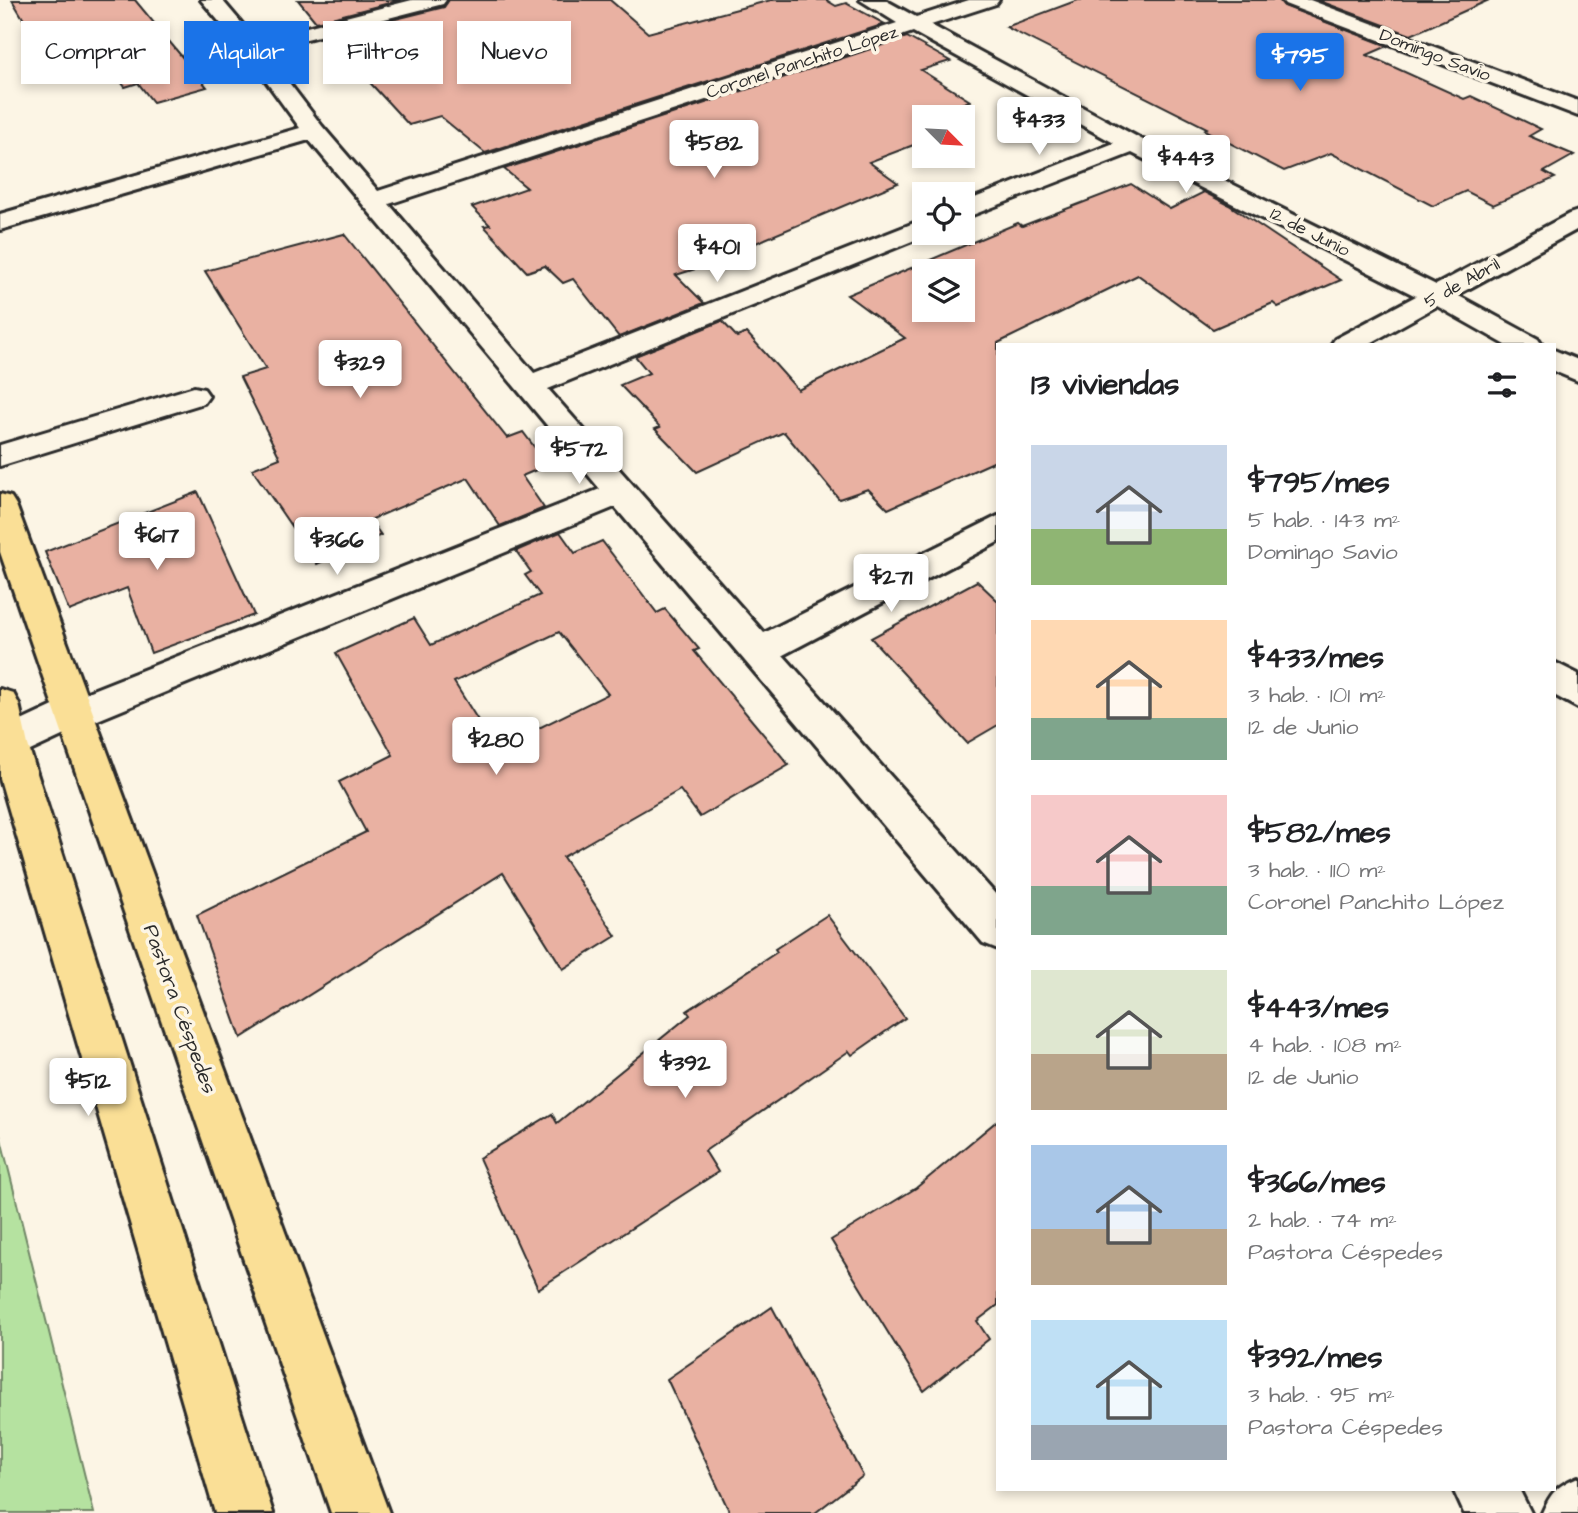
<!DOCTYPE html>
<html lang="es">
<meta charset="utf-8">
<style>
body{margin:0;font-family:"Architects Daughter",sans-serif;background:#f2f2f2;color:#202124;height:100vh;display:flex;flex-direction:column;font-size:26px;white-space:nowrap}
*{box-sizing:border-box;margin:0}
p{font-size:23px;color:#757577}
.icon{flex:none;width:38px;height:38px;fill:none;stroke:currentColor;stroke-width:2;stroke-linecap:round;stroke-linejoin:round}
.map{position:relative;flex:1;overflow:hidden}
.side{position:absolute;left:996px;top:343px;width:560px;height:1148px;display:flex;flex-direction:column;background:#fff;border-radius:0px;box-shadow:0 4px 10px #0003}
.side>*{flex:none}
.banner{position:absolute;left:21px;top:21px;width:665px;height:63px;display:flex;gap:14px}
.needle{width:46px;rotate:114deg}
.tools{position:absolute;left:912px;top:105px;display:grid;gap:14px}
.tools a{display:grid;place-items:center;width:63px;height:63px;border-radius:0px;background:#fff;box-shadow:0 4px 10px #0003;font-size:35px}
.price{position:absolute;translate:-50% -60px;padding:0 16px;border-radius:7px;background:#fff;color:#222;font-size:23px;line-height:46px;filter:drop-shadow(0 2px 4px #0008)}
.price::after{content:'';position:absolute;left:50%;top:42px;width:21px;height:16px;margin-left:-10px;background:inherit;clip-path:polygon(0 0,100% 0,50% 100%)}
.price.current{background:#1a73e8;color:#fff}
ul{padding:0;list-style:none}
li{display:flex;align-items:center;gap:21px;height:175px;padding:0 35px}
li span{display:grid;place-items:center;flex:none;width:196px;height:140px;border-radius:0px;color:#555}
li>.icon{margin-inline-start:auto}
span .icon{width:84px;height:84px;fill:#fffc;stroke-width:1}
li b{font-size:30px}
h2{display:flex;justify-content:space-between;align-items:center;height:84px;padding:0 35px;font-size:30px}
.tag{padding:0 24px;border-radius:0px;background:#fff;box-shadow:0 4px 10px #0003;font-size:24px;line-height:63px}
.tag.current{background:#1a73e8;color:#fff}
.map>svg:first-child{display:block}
.green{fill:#b5e2a0;stroke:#708666;stroke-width:2}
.building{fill:#e9b1a2;stroke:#2b2b2b;stroke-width:2;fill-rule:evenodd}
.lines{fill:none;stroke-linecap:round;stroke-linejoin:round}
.minor-casing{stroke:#2b2b2b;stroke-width:6}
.major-casing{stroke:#2b2b2b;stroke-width:6}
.minor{fill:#fcf5e5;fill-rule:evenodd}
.major{fill:#fadf96;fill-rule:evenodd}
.labels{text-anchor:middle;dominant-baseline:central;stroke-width:7;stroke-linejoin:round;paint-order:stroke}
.far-street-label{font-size:18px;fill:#2b2b2b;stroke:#fcf5e5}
.street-label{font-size:21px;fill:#2b2b2b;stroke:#fcf5e5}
</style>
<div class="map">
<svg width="1578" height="1513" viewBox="0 0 1578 1513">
<rect width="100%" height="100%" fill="#fcf5e5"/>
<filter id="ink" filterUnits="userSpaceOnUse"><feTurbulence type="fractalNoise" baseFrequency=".0143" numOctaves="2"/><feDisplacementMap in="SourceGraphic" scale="14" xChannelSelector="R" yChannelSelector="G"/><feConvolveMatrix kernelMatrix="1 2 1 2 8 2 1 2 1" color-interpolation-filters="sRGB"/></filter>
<g filter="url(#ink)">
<polygon class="green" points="0,1135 94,1513 0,1513"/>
<g class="building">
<polygon points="12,0 135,0 207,87 153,102 138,83 125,87 94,46 47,58"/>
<polygon points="298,0 401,0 316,22"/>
<polygon points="449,0 610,0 648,33 771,0 826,0 836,6 846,3 885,24 485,153 440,116 409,125 327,36 444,7"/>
<polygon points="1078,0 1279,0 1284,6 1388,46 1367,55 1464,99 1471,96 1541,129 1529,136 1574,155 1544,172 1555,178 1493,205 1466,191 1433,206 1331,153 1284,171 1204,130 1207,128 1006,27"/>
<polygon points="1317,0 1489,0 1411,35"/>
<polygon points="907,37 950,61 921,70 970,101 931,114 937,117 924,117 924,141 869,162 898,183 739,250 743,254 676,275 704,303 619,337 573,279 563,283 545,266 527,272 484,226 490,225 472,207 527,188 504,169"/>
<path d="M1131 184 1170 209 1204 192 1229 205 1341 280 1278 307 1273 303 1213 329 1138 275 998 343V460L888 509 868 489 839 499 784 432 697 472 655 429 660 427 620 385 649 373 635 356 722 321 737 337 747 333 798 390 905 338 847 295 1018 223 1022 226ZM924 271H962V310H924Z"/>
<polygon points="344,234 507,438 523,432 548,465 522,476 544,508 500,526 468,478 370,520 381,535 317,564 252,469 280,458 240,377 266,369 205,271"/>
<polygon points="198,492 254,615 151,653 127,588 69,611 45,552"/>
<path d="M560 532 575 553 602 541 657 613 665 609 699 649 694 651 789 765 700 817 680 790 563 857 616 936 563 969 503 873 241 1038 197 915 366 832 339 782 393 755 336 653 414 618 431 645 540 595 525 575 531 572 516 551ZM559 632 608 694 496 749 454 682Z"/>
<polygon points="977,581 998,601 998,725 967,743 871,638"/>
<polygon points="827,915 905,1018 852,1055 849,1051 705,1151 718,1172 538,1289 479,1158 552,1114 557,1123 690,1015 687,1011 777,952 775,949"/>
<polygon points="998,1120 998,1305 977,1321 989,1339 924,1391 831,1240 916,1188"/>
<polygon points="772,1307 863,1476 815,1513 730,1513 667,1379"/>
</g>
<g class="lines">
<defs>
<g id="minor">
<polygon points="201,0 222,0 256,40 412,0 446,0 443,4 264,50 322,126 378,191 897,23 860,0 885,0 916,17 969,0 999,0 996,4 931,25 1141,139 1436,285 1569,214 1578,211 1578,229 1457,295 1538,339 1542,345 1506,345 1437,306 1367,345 1331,345 1335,339 1416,296 1132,153 962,219 962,203 1114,143 913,32 389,204 534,373 924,219 924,233 932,233 548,389 764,633 998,516 998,542 783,655 998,897 998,949 983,943 615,507 88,724 0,765 0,731 62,702 600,489 309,140 0,230 0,214 300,128 244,51"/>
<polygon points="1282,0 1310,0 1578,101 1578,116 1285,4"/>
<polygon points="1554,350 1578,360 1578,381 1554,371"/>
<polygon points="194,387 204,389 209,396 204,403 0,466 0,445"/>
<polygon points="1554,662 1578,674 1578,708 1554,695"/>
<path d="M1578 1477V1513H1542C1551 1492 1557 1486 1578 1477Z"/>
<polygon points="1453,1489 1519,1489 1531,1513 1464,1513"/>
</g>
<g id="major">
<polygon points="0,494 11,497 16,505 389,1513 331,1513 0,552"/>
<polygon points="0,689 13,693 19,704 28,745 273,1513 215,1513 0,779"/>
</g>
</defs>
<use href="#minor" class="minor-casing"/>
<use href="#major" class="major-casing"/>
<use href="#minor" class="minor"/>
<use href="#major" class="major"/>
</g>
</g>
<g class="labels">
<g class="far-street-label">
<text transform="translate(1435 55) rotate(21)">Domingo Savio</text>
<text transform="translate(802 62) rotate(-18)">Coronel Panchito López</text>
<text transform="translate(1310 232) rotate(27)">12 de Junio</text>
<text transform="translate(1462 283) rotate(-29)">5 de Abril</text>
</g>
<g class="street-label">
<text transform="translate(180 1009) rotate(70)">Pastora Céspedes</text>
</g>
</g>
</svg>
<div class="tools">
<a><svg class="needle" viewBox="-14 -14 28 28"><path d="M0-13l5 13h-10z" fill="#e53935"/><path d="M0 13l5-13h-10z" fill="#757577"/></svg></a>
<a><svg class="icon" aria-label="locate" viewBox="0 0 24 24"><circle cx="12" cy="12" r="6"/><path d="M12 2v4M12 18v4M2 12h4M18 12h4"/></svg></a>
<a><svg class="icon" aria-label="layers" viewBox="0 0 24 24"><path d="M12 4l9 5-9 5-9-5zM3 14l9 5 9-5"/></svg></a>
</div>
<b class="price current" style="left:1300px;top:93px">$795</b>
<b class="price" style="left:1039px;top:157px">$433</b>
<b class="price" style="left:714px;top:180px">$582</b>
<b class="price" style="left:1186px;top:195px">$443</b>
<b class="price" style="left:717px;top:284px">$401</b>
<b class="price" style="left:360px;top:400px">$329</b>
<b class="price" style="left:579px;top:486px">$572</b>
<b class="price" style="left:157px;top:572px">$617</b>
<b class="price" style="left:337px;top:577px">$366</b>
<b class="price" style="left:891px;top:614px">$271</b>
<b class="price" style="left:496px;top:777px">$280</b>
<b class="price" style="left:685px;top:1100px">$392</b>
<b class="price" style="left:88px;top:1118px">$512</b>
<div class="banner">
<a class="tag">Comprar</a>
<a class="tag current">Alquilar</a>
<a class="tag">Filtros</a>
<a class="tag">Nuevo</a>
</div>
<section class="side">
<h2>13 viviendas<svg class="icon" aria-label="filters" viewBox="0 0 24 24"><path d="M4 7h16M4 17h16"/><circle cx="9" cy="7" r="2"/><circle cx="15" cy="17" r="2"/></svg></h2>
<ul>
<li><span style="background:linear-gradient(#c9d6e8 60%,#8fb573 0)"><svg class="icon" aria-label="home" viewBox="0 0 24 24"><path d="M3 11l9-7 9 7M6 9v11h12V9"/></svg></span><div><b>$795/mes</b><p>5 hab. · 143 m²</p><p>Domingo Savio</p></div></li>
<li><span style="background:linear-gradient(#ffd9b3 70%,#7fa58c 0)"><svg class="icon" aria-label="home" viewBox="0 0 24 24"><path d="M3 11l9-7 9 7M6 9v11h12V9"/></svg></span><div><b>$433/mes</b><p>3 hab. · 101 m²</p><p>12 de Junio</p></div></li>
<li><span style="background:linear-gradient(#f6c9c9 65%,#7fa58c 0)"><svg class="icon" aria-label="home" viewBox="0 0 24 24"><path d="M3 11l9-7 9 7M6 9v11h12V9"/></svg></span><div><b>$582/mes</b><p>3 hab. · 110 m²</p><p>Coronel Panchito López</p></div></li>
<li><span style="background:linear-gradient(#dfe7d0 60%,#b9a48a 0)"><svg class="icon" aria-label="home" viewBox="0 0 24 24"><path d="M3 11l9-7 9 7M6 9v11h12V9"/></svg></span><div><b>$443/mes</b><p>4 hab. · 108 m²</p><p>12 de Junio</p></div></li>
<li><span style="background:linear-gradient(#a9c7e8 60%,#b9a48a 0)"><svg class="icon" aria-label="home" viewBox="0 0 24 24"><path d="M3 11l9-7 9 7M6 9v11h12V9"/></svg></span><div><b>$366/mes</b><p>2 hab. · 74 m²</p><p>Pastora Céspedes</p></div></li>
<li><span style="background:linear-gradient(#bfe0f5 75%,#9aa5b1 0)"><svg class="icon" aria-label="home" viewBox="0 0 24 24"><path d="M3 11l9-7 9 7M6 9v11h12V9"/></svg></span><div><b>$392/mes</b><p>3 hab. · 95 m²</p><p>Pastora Céspedes</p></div></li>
</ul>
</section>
</div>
